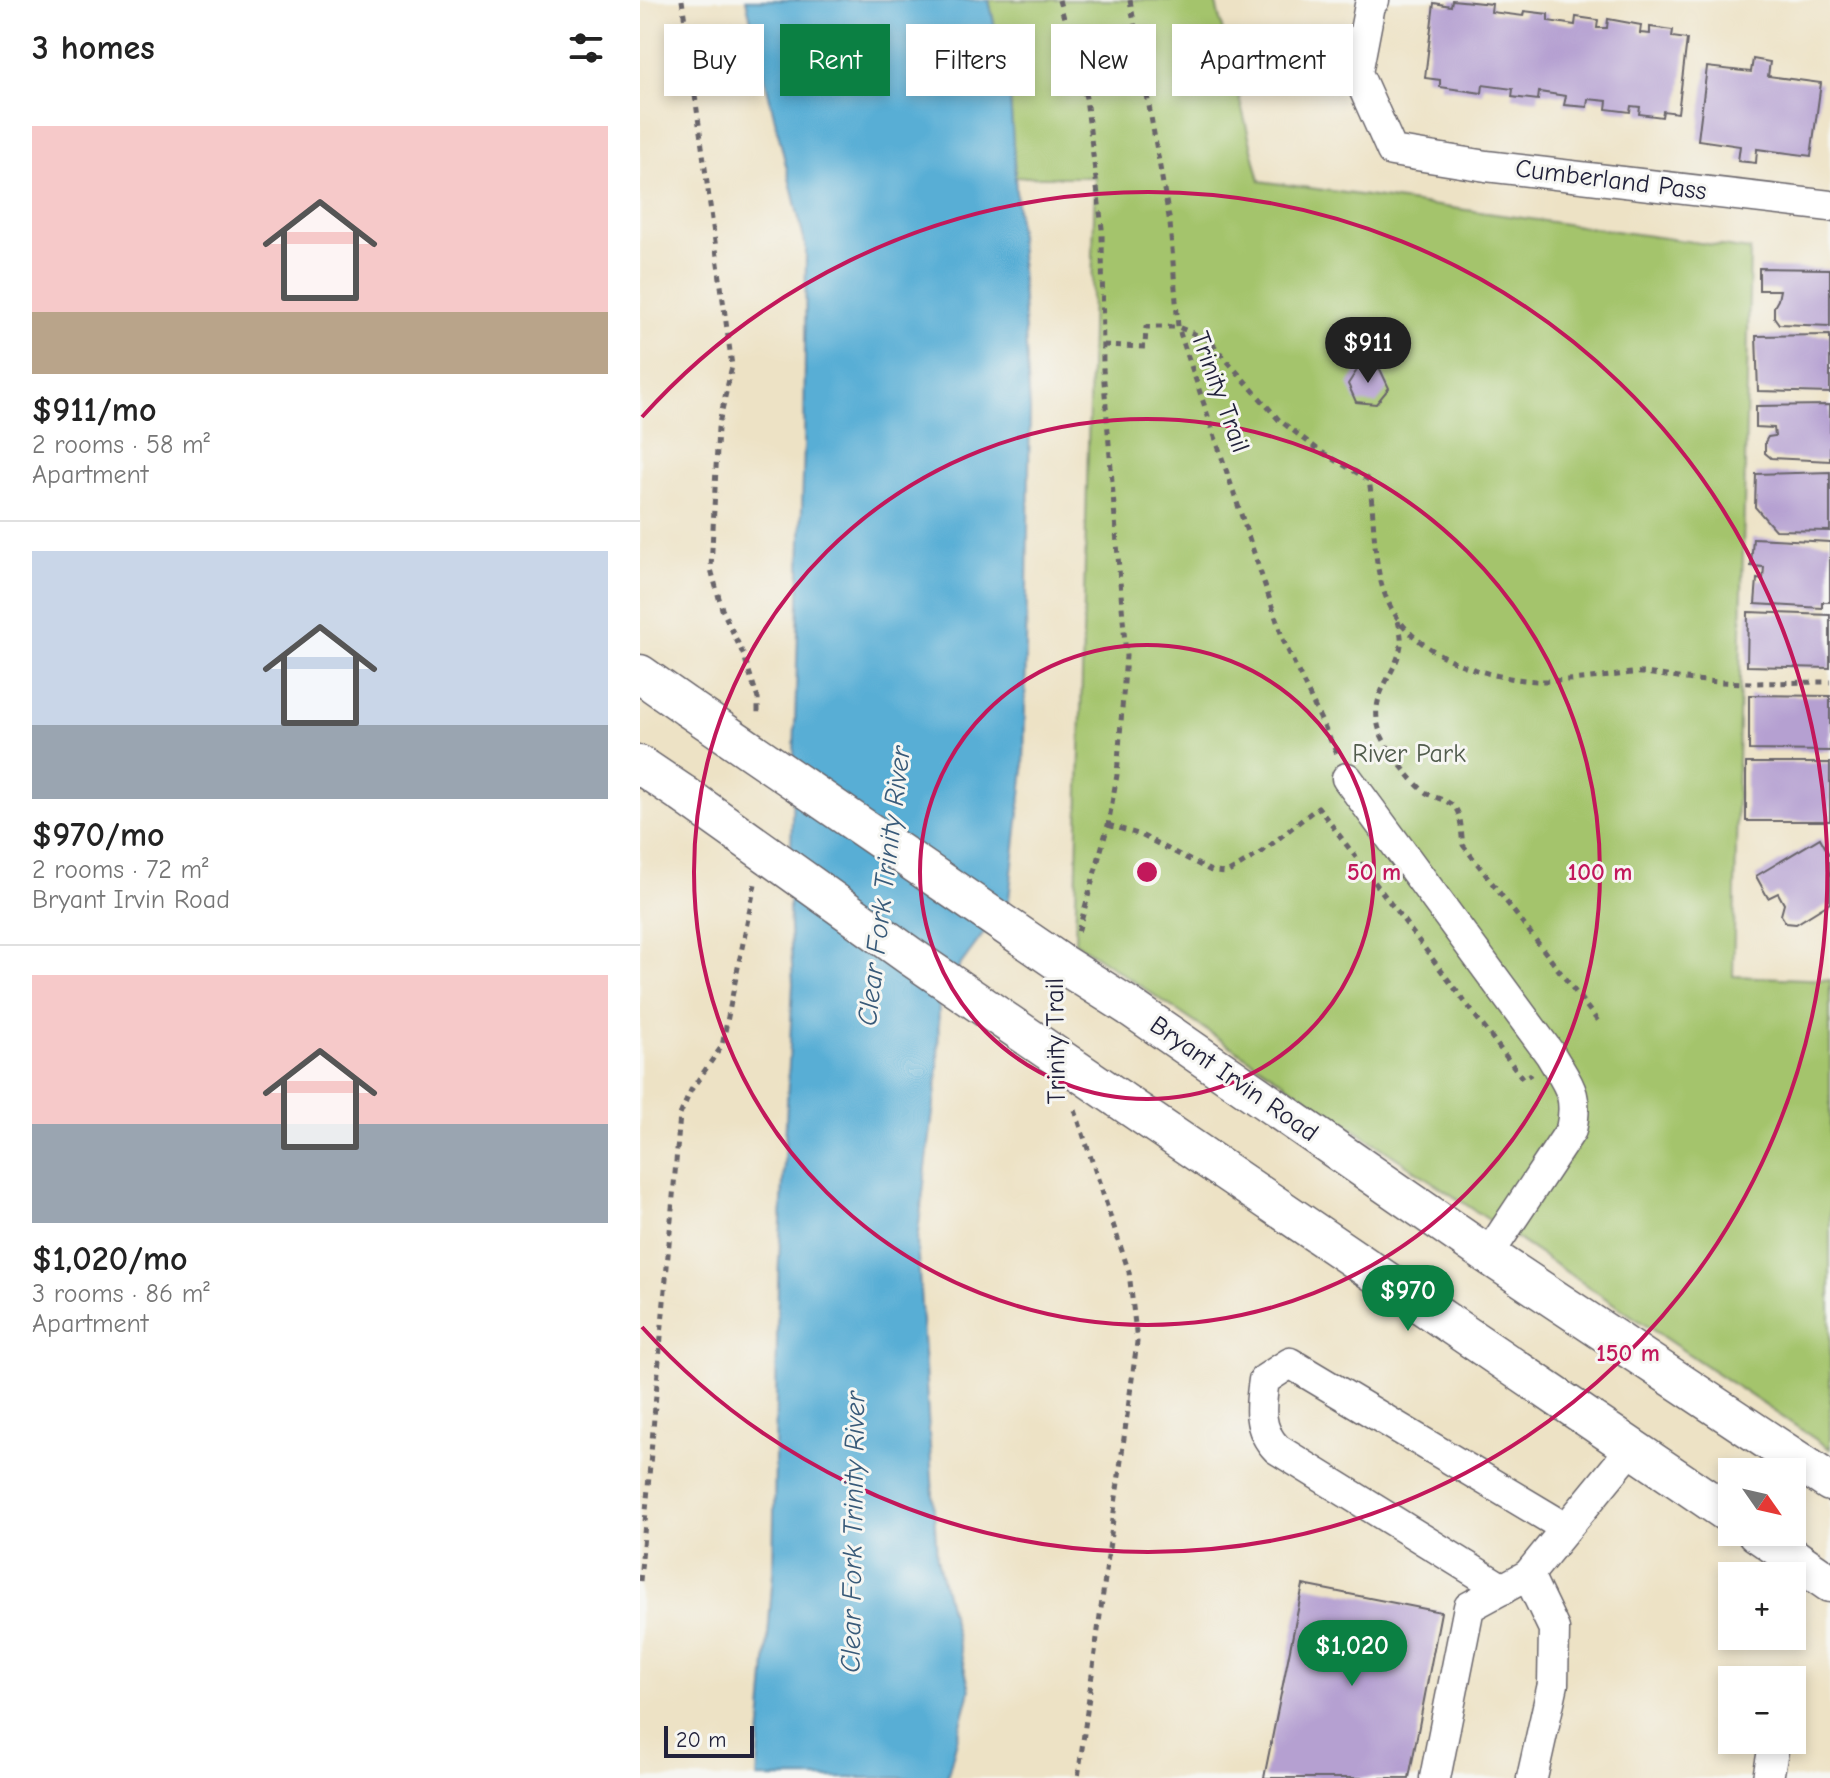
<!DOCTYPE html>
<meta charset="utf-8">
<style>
body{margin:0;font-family:"Comic Neue",sans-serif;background:#f2f2f2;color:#222;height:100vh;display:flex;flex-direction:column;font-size:30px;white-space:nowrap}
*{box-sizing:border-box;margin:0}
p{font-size:26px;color:#767676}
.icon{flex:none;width:44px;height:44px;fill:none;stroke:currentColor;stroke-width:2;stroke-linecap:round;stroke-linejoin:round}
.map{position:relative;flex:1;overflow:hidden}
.panel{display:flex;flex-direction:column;background:#fff;width:640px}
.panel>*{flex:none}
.hud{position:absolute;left:24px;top:24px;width:760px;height:72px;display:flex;gap:16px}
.needle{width:52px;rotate:124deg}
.controls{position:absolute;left:1078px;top:1458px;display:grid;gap:16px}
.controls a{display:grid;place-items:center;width:88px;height:88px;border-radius:0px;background:#fff;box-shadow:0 4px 12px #0003;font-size:40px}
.scale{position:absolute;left:24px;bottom:20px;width:90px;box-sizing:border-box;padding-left:8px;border:4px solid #22223b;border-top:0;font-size:22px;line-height:28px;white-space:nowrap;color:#22223b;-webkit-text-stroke:6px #f6f6f2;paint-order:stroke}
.price{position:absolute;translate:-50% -68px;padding:0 18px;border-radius:28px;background:#0b8043;color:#fff;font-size:26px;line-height:52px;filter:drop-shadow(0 2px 4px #0008)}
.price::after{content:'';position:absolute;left:50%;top:48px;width:24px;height:18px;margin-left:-12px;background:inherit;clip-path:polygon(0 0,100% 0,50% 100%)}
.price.on{background:#222;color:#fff}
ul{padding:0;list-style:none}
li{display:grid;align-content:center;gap:16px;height:424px;padding:0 32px}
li+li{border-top:2px solid #e0e0e0}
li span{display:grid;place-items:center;height:248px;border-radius:0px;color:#555}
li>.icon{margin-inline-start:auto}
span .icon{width:144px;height:144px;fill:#fffc;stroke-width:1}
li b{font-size:34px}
h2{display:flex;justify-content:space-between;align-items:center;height:96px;padding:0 32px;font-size:34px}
.tag{padding:0 28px;border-radius:0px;background:#fff;box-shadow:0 4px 12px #0003;font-size:28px;line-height:72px}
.tag.on{background:#0b8043;color:#fff}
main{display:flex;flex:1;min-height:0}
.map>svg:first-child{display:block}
.green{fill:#a4c46c;stroke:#637354;stroke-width:2}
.water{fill:#59aed5;stroke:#3e6888;stroke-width:2}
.building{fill:#b5a0d1}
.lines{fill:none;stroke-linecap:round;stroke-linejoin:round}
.minor-casing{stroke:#69656b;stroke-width:33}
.major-casing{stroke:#69656b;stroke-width:41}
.path{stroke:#69656b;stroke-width:5;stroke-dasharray:6 6;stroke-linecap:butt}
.minor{stroke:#fff;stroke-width:30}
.major{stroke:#fff;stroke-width:38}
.major-bridge-casing{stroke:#69656b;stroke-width:41;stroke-linecap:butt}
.major-bridge{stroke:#fff;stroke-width:38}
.ring{fill:none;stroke:#c2185b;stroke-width:4}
.labels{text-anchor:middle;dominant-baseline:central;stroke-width:6;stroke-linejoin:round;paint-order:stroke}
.street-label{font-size:26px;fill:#22223b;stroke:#f6f6f2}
.park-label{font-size:26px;fill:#505b4c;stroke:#f6f6f2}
.water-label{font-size:28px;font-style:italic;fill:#385a79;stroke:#f6f6f2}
.centre{fill:#c2185b;stroke:#f6f6f2;stroke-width:4}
.ring-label{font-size:24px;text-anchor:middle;font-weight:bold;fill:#c2185b;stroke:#f6f6f2;stroke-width:6;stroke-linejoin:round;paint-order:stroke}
</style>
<main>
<section class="panel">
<h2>3 homes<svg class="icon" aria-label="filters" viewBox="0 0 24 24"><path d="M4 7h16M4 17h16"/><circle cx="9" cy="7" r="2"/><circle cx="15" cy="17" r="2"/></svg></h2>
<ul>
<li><span style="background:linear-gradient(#f6c9c9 75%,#b9a48a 0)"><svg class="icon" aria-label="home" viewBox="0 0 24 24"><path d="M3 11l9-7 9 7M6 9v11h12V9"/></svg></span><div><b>$911/mo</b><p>2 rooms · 58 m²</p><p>Apartment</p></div></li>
<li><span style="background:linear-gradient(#c9d6e8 70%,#9aa5b1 0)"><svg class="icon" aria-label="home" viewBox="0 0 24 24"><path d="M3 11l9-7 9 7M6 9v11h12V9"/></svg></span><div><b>$970/mo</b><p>2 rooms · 72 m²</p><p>Bryant Irvin Road</p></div></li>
<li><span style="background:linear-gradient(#f6c9c9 60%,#9aa5b1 0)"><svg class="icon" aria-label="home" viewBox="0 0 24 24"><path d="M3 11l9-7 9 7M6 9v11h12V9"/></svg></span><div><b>$1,020/mo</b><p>3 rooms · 86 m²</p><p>Apartment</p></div></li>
</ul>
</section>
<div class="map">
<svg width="1190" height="1778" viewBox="0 0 1190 1778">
<rect width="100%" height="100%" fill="#f6f6f2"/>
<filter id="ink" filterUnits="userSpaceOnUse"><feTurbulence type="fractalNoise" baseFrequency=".0125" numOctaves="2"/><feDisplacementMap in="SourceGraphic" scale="16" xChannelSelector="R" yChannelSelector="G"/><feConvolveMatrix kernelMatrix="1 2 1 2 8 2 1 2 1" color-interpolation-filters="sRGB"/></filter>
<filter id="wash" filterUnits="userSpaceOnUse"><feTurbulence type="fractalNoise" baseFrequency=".006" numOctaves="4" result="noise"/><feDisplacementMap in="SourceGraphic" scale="32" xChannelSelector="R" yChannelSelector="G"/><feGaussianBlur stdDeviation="1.8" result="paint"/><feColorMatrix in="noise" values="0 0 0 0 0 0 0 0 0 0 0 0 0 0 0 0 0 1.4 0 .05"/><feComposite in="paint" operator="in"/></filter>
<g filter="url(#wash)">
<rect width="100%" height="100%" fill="#ede2c5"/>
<polygon class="green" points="349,0 575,0 620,181 1110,250 1093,976 1190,980 1190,1449 435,942 455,177 375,177 370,97"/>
<polygon class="water" points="106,0 349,0 370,97 390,410 384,769 369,899 299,994 298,1072 277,1241 297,1558 330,1690 307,1778 117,1778 133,1572 138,1281 153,983 149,909 164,446 166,248"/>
<g id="blocks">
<g class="building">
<polygon points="812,0 852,4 851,12 883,16 884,11 908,14 908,21 935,25 936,17 958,20 957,28 967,28 968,19 1001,25 1000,33 1010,34 1010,27 1033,30 1032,37 1047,39 1038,113 1023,111 1022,117 999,114 1000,107 991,106 990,112 966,109 967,101 948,99 947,107 924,105 926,96 899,92 898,100 872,97 873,89 843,85 842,93 800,87 800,80 785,78 794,3 811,6"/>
<polygon points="1113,59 1130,62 1128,76 1181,83 1171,156 1117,149 1116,163 1098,161 1100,146 1058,140 1067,67 1111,72"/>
<polygon points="1119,268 1190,269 1190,326 1139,324 1134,317 1134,307 1138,300 1140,290 1119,290"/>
<polygon points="1190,335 1190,393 1118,391 1116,336"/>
<polygon points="719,367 740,369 749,388 736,404 716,402 708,384"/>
<polygon points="1190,405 1190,461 1131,458 1125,453 1125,442 1128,437 1135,436 1134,428 1116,427 1116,406"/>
<polygon points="1190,472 1190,531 1135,530 1115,507 1116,474"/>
<polygon points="1113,538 1190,542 1190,602 1182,602 1182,608 1115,604 1117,579 1123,580 1124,567 1111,566"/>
<polygon points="1108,612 1190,615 1190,668 1107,666"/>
<polygon points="1109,695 1190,696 1190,751 1109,750"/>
<rect x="1106" y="763" width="84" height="58"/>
<polygon points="1180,838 1190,856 1190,903 1156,924 1146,923 1141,915 1144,904 1138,893 1128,898 1116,876"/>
<polygon points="663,1585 801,1612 769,1778 624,1778"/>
</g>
</g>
</g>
<g filter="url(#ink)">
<use href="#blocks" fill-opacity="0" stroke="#69656b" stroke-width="2"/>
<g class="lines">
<defs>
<g id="minor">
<polyline points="734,0 730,5 717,73 752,151 846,166 1190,206"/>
<path d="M707 778 910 1054C928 1085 939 1093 931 1130L848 1255"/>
<polyline points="888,1575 914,1629 913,1684 892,1778"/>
<path d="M863 1589 637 1449C617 1429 620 1406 624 1380L650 1363 926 1528"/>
<polyline points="795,1778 829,1607 888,1575 992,1448"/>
<polyline points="1128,1778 1135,1740"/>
</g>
<g id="major">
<polyline points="0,674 47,707"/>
<polyline points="0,765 43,794"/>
<polyline points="490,1007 848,1255 1190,1482"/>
<polyline points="479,1099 1092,1516"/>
<polyline points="1116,1532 1190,1583"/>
</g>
</defs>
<use href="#minor" class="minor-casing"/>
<use href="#major" class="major-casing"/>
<g class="path">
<polyline points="42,0 92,366 78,428 71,569 82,609 104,656 118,699 118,714"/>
<polyline points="419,0 446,98 462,228 463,369 486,656 477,775 468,825 437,936"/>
<polyline points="490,0 530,223 538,327 644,642 697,754"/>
<path d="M463 345 505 347 506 327H538L569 340 639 420 680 451 729 480C737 526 729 581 759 620 787 659 852 680 900 681 925 681 953 678 978 675 986 674 994 672 1002 673 1020 674 1038 679 1056 680 1100 685 1146 682 1190 682"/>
<path d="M758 621C760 629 762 638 761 645 756 677 727 694 740 732 745 747 772 782 784 791 793 799 808 798 816 809 822 818 821 834 823 845L960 1024"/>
<polyline points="468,825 501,835 573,872 587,873 622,852 678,807 883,1079 891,1074"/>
<polyline points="435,1110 489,1272 497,1342 438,1778"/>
<polyline points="0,1581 40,1115 51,1090 82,1046 115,884"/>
</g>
<use href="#minor" class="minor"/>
<use href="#major" class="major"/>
<defs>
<g id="major-bridge">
<polyline points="47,707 419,962 490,1007"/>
<polyline points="43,794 270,956 479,1099"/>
</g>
</defs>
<use href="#major-bridge" class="major-bridge-casing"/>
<use href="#major-bridge" class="major-bridge"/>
</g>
</g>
<g class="ring">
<circle cx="507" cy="872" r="227"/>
<circle cx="507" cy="872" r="453"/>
<path d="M2 417A680 680 0 1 1 2 1327"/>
</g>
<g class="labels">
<g class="street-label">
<text transform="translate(971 180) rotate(7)">Cumberland Pass</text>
<text transform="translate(580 392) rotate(70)">Trinity Trail</text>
<text transform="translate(416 1041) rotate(-91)">Trinity Trail</text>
<text transform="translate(594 1079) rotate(35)">Bryant Irvin Road</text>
</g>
<g class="park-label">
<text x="769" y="754">River Park</text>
</g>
<g class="water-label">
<text transform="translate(244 886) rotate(-83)">Clear Fork Trinity River</text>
<text transform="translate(213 1532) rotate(-89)">Clear Fork Trinity River</text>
</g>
</g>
<circle cx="507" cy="872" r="12" class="centre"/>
<g class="ring-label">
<text x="734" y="880">50 m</text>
<text x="960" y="880">100 m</text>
<text x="988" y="1361">150 m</text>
</g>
</svg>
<div class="controls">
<a><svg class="needle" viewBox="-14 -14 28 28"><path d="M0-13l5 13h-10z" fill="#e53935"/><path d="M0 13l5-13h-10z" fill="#767676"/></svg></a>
<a>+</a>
<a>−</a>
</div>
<div class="scale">20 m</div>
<b class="price on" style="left:728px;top:385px">$911</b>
<b class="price" style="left:768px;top:1333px">$970</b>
<b class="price" style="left:712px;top:1688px">$1,020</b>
<div class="hud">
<a class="tag">Buy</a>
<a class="tag on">Rent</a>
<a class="tag">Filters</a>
<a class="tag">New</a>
<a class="tag">Apartment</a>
</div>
</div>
</main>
